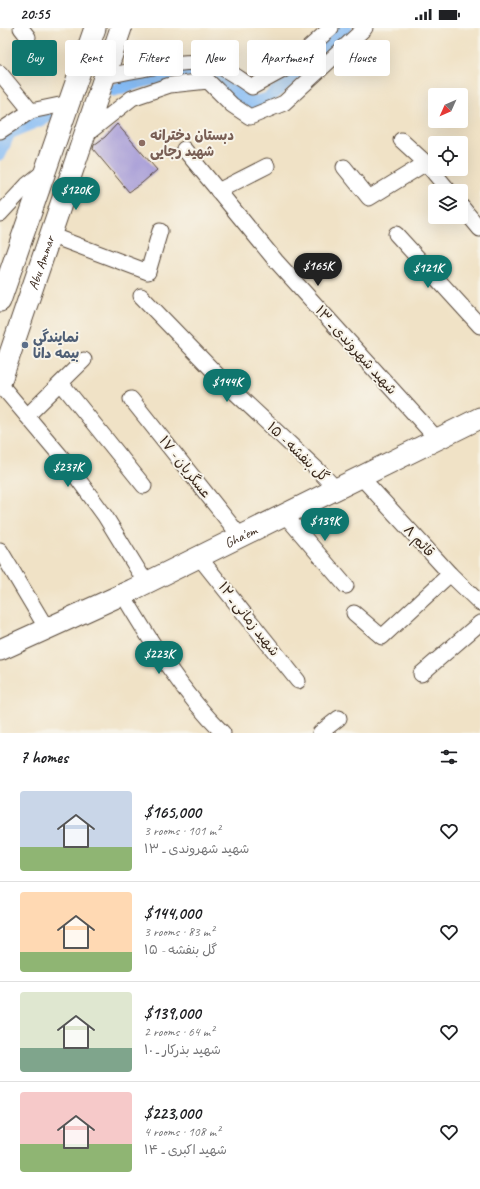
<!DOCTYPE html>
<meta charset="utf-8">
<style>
body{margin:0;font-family:Caveat,"Playpen Sans Arabic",sans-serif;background:#f2f2f2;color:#202124;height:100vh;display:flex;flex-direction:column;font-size:15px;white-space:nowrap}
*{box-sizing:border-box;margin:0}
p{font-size:13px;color:#757577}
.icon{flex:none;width:22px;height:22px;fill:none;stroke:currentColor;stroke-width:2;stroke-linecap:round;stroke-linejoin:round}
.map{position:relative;height:705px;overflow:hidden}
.sheet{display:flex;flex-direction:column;background:#fff;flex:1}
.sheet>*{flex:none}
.top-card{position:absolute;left:12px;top:12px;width:456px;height:36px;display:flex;gap:8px}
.needle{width:26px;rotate:225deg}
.buttons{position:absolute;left:428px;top:60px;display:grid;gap:8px}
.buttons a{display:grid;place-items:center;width:40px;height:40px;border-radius:4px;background:#fff;box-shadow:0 4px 16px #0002;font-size:20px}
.price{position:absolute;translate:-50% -34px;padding:0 9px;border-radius:14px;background:#0f766e;color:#fff;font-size:13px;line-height:26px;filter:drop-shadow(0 1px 2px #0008)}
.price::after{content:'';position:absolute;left:50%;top:24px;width:12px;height:9px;margin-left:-6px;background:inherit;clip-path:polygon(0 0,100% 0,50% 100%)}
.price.selected{background:#222;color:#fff}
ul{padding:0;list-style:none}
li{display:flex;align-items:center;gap:12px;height:100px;padding:0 20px}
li+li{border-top:1px solid #e0e0e0}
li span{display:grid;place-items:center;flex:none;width:112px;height:80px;border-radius:4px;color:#555}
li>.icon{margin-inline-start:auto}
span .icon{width:48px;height:48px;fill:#fffc;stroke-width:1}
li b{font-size:17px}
h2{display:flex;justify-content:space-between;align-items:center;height:48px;padding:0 20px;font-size:17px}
.tag{padding:0 14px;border-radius:4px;background:#fff;box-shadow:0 4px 16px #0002;font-size:14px;line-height:36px}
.tag.selected{background:#0f766e;color:#fff}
.status{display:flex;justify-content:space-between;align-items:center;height:28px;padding:0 20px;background:#fff;direction:ltr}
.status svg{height:11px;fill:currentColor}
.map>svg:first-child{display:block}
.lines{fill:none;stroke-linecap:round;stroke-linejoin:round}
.canal{stroke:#86bcf5;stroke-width:13}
.building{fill:#aaa0d8}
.street-casing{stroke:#564637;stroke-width:17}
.secondary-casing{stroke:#564637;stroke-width:23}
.street{stroke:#fff;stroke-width:15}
.secondary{stroke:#fff;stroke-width:21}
.education-dot{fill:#8d6e63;stroke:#f7f3e8;stroke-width:1.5}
.service-dot{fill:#5c6f8a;stroke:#f7f3e8;stroke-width:1.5}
.labels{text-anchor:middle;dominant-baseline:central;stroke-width:4;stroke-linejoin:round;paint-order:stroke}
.education-label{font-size:14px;font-weight:bold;fill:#785e54;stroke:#f7f3e8;text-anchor:start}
.street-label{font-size:14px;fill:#3b2a1e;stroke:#f7f3e8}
.service-label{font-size:14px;font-weight:bold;fill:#4e5e75;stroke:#f7f3e8;text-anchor:start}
</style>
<div class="status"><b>20:55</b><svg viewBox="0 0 49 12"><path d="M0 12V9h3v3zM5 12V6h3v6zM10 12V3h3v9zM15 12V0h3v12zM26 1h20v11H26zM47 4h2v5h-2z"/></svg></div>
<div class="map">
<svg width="480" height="705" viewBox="0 0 480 705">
<rect width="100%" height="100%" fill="#f7f3e8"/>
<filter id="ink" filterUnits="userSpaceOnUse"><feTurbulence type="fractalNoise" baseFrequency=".025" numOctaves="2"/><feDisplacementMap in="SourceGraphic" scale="8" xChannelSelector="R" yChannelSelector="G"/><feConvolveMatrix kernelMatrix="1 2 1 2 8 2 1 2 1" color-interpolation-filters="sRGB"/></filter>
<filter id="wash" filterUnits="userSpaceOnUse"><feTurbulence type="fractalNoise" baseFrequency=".012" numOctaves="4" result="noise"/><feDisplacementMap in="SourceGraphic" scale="16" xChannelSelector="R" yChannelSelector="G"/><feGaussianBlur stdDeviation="0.9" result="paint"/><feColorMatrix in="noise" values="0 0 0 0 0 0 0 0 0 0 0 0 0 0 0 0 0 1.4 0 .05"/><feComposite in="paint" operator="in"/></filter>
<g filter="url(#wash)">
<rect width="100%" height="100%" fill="#f0e2c6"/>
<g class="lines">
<g class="canal">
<polyline points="114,62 136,55 198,41 211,44 222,56 250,75 268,71 346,0"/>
<polyline points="0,126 9,105 47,89"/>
</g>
</g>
<g id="blocks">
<polygon class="building" points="117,96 157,142 142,155 129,164 93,121 94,117 105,109"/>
</g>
</g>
<g filter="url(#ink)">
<use href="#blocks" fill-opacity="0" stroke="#564637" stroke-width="1"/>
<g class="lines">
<defs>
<g id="street">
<polyline points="21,0 28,9"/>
<polyline points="0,45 31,83"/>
<path d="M105 48C131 44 194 27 218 38 230 43 241 52 252 59L285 41 331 0"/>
<polyline points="0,103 31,83 69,75"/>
<polyline points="84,108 132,70 170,57 208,53 232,77 250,89 284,75 365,0"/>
<polyline points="401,112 426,135 449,163"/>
<polyline points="184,121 276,233 437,411"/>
<polyline points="344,139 369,170 426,135"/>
<polyline points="218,163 267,138"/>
<polyline points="461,178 480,201"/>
<polyline points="0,186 27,157 46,142"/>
<polyline points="396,206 480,298"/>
<polyline points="50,207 148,244 160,203"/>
<polyline points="141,268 228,358 320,444 336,461"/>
<polyline points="61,355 144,458"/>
<polyline points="0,356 64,432 105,488 146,555"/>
<polyline points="131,371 240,508"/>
<polyline points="27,388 84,332"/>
<polyline points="361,449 450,546 480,575"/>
<polyline points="284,486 346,558"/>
<polyline points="0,522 47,601"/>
<polyline points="199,529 298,653"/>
<path d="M123 567C151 614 183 666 223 705"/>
<polyline points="354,585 382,609 450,546"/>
<polyline points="421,646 480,595"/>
<polyline points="320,705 339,690"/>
</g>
<g id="secondary">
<polyline points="0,273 95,0"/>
<path id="s1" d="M0 355 121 0"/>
<path id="s2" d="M0 622 132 562 480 390"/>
</g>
</defs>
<use href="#street" class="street-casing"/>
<use href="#secondary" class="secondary-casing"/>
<use href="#street" class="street"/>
<use href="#secondary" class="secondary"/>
</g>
</g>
<circle class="education-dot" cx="142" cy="115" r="4"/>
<circle class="service-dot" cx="25" cy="317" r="4"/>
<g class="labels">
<g class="education-label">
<text x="150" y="107">دبستان دخترانه<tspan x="150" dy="16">شهید رجایی</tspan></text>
</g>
<g class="street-label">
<text stroke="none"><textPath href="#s1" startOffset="127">Abu Ammar</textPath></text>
<text transform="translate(356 322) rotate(48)">شهید شهروندی ـ ۱۳</text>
<text transform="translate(298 424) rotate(44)">گل بنفشه - ۱۵</text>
<text transform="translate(185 439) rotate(52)">عسگریان - ۱۷</text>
<text stroke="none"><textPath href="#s2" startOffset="266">Gha'em</textPath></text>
<text transform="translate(419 513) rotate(47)">قائم ۸</text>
<text transform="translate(249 591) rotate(52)">شهید زمانی ـ ۱۲</text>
</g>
<g class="service-label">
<text x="33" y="309">نمایندگی<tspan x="33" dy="16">بیمه دانا</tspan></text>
</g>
</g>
</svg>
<div class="buttons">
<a><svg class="needle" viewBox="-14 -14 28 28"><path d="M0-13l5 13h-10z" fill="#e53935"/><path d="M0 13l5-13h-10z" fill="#757577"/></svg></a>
<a><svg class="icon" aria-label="locate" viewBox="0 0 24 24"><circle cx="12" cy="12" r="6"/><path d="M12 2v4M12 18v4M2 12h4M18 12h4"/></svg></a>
<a><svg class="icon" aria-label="layers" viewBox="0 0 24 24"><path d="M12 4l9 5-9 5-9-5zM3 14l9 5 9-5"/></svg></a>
</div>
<b class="price" style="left:76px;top:183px">$120K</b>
<b class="price selected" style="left:318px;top:259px">$165K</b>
<b class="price" style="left:428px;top:261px">$121K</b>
<b class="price" style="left:227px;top:375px">$144K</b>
<b class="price" style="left:68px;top:460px">$237K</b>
<b class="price" style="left:325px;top:514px">$139K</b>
<b class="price" style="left:159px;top:647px">$223K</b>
<div class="top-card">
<a class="tag selected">Buy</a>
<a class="tag">Rent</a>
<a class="tag">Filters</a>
<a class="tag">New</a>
<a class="tag">Apartment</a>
<a class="tag">House</a>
</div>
</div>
<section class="sheet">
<h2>7 homes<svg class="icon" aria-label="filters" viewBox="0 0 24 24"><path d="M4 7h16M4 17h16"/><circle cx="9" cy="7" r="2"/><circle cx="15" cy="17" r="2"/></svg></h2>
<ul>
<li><span style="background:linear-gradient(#c9d6e8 70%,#8fb573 0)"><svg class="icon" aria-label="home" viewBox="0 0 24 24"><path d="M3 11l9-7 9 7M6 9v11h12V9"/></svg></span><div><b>$165,000</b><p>3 rooms · 101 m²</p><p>شهید شهروندی ـ ۱۳</p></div><svg class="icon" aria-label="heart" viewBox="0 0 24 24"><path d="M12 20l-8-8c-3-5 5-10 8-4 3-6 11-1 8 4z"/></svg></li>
<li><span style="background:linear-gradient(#ffd9b3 75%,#8fb573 0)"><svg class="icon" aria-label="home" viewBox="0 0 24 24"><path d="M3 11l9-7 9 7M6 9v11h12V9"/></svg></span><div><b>$144,000</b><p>3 rooms · 83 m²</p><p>گل بنفشه - ۱۵</p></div><svg class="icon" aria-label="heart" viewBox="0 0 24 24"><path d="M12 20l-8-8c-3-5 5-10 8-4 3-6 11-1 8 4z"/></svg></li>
<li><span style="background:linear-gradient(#dfe7d0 70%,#7fa58c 0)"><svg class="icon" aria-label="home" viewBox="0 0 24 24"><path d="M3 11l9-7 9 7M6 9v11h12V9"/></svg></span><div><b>$139,000</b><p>2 rooms · 64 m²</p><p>شهید بذرکار ـ ۱۰</p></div><svg class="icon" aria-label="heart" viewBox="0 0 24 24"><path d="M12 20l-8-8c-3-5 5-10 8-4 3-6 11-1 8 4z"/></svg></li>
<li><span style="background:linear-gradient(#f6c9c9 65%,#8fb573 0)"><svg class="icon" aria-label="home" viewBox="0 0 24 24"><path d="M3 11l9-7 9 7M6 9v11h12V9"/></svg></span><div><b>$223,000</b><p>4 rooms · 108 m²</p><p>شهید اکبری ـ ۱۴</p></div><svg class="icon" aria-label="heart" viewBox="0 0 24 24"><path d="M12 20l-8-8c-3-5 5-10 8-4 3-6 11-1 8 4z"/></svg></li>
</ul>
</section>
